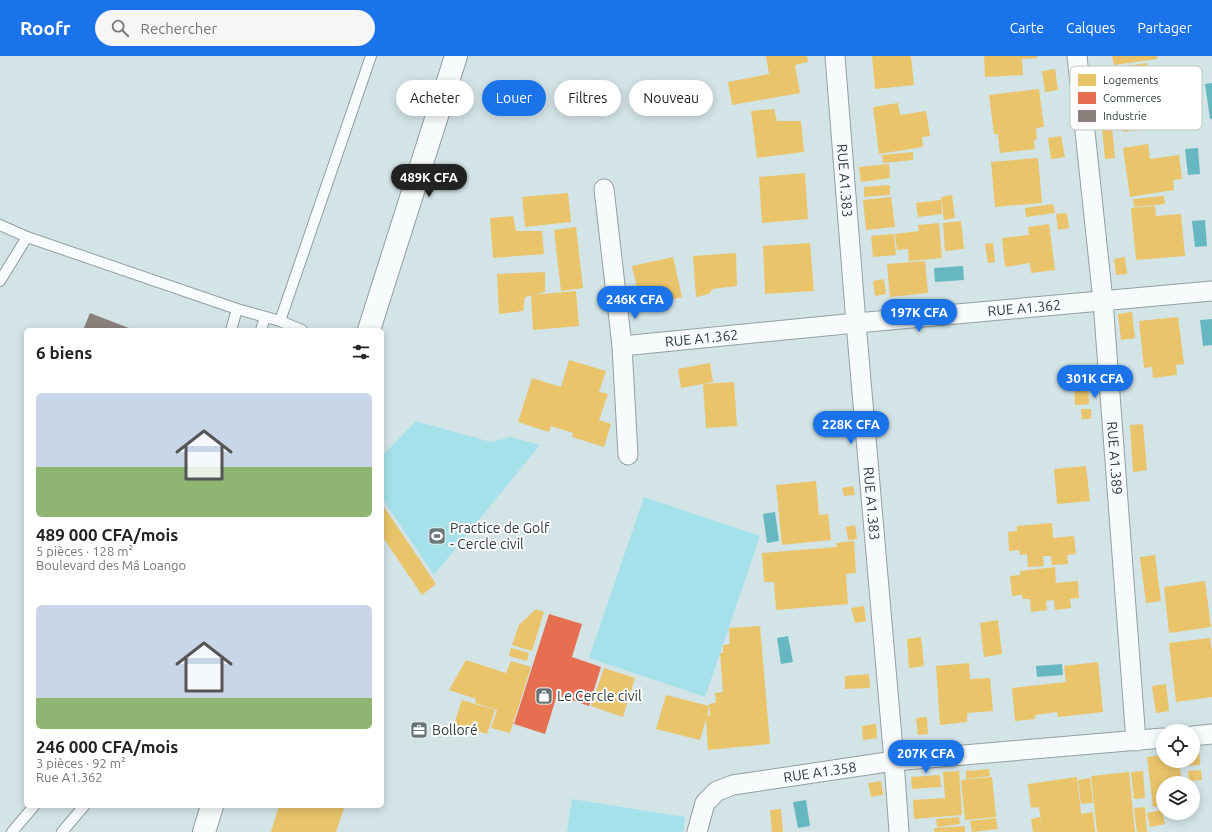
<!DOCTYPE html>
<html lang="fr">
<meta charset="utf-8">
<style>
body{margin:0;font-family:Ubuntu,sans-serif;background:#f6f6f6;color:#222;height:100vh;display:flex;flex-direction:column;font-size:15px;white-space:nowrap}
*{box-sizing:border-box;margin:0}
p{font-size:13px;color:#767676}
.icon{flex:none;width:22px;height:22px;fill:none;stroke:currentColor;stroke-width:2;stroke-linecap:round;stroke-linejoin:round}
.map{position:relative;flex:1;overflow:hidden}
.details{position:absolute;left:24px;top:272px;width:360px;height:480px;display:flex;flex-direction:column;background:#fff;border-radius:6px;box-shadow:0 2px 10px #0003}
.details>*{flex:none}
.hud{position:absolute;left:396px;top:24px;width:380px;height:36px;display:flex;gap:8px}
.controls{position:absolute;left:1156px;top:668px;display:grid;gap:8px}
.controls a{display:grid;place-items:center;width:44px;height:44px;border-radius:50%;background:#fff;box-shadow:0 2px 10px #0003;font-size:20px}
.price{position:absolute;translate:-50% -34px;padding:0 9px;border-radius:14px;background:#1a73e8;color:#fff;font-size:13px;line-height:26px;filter:drop-shadow(0 1px 2px #0008)}
.price::after{content:'';position:absolute;left:50%;top:24px;width:12px;height:9px;margin-left:-6px;background:inherit;clip-path:polygon(0 0,100% 0,50% 100%)}
.price.on{background:#222;color:#fff}
ul{padding:0;list-style:none}
li{display:grid;align-content:center;gap:8px;height:212px;padding:0 12px}
li span{display:grid;place-items:center;height:124px;border-radius:6px;color:#555}
li>.icon{margin-inline-start:auto}
span .icon{width:72px;height:72px;fill:#fffc;stroke-width:1}
li b{font-size:17px}
h2{display:flex;justify-content:space-between;align-items:center;height:48px;padding:0 12px;font-size:17px}
.chip{padding:0 14px;border-radius:18px;background:#fff;box-shadow:0 2px 10px #0003;font-size:14px;line-height:36px}
.chip.on{background:#1a73e8;color:#fff}
header{display:flex;align-items:center;gap:24px;box-sizing:border-box;height:56px;padding:0 20px;background:#1a73e8;color:#fff}
header strong{font-size:19px}
nav{display:flex;gap:22px;margin-inline-start:auto;font-size:14px}
.search{width:280px;height:36px;background:#f6f6f6;display:flex;align-items:center;gap:10px;box-sizing:border-box;padding:0 14px;border-radius:22px;color:#767676;font-size:15px}
.map>svg:first-child{display:block}
.green{fill:#a5e1ea}
.water{fill:#66b7c2}
.homes{fill:#e9c46a}
.shops{fill:#e76f51}
.industry{fill:#8a817c}
.lines{fill:none;stroke-linecap:round;stroke-linejoin:round}
.service-casing{stroke:#929fa1;stroke-width:12}
.minor-casing{stroke:#929fa1;stroke-width:21}
.tertiary-casing{stroke:#929fa1;stroke-width:24}
.service{stroke:#f8fbfb;stroke-width:10}
.minor{stroke:#f8fbfb;stroke-width:19}
.tertiary{stroke:#f8fbfb;stroke-width:22}
.labels{text-anchor:middle;dominant-baseline:central;stroke-width:4;stroke-linejoin:round;paint-order:stroke}
.street-label{font-size:14px;fill:#2e3b3c;stroke:#fff}
.poi-label{font-size:14px;fill:#2e3b3c;stroke:#fff;text-anchor:start}
.key{fill:#fff;stroke:#c0c4c4;stroke-width:1}
.key-label{font-size:11px;fill:#2e3b3c}
</style>
<header>
<strong>Roofr</strong>
<div class="search"><svg class="icon" aria-label="search" viewBox="0 0 24 24"><circle cx="10" cy="10" r="6"/><path d="M15 15l6 6"/></svg>Rechercher</div>
<nav><a>Carte</a><a>Calques</a><a>Partager</a></nav>
</header>
<div class="map">
<svg width="1212" height="776" viewBox="0 0 1212 776">
<rect width="100%" height="100%" fill="#d3e4e6"/>
<g class="green">
<polygon points="416,365 491,386 511,381 540,389 434,519 382,442 382,400"/>
<polygon points="644,441 760,480 705,641 589,602"/>
<polygon points="572,743 685,761 683,776 567,776"/>
</g>
<g class="water">
<polygon points="1212,27 1212,63 1210,63 1205,28"/>
<polygon points="1198,92 1200,118 1188,119 1185,93"/>
<polygon points="1205,164 1207,190 1195,191 1192,165"/>
<polygon points="963,210 964,224 935,226 934,212"/>
<polygon points="1212,263 1212,289 1203,290 1200,264"/>
<polygon points="775,456 779,485 767,487 763,458"/>
<polygon points="788,580 793,606 781,608 777,582"/>
<polygon points="1062,608 1063,619 1037,621 1036,610"/>
<polygon points="806,744 810,770 798,772 793,746"/>
</g>
<g class="homes">
<polygon points="766,0 807,0 808,6 795,9 800,37 732,49 728,26 769,18"/>
<polygon points="872,0 911,0 914,29 875,33"/>
<polygon points="984,0 1037,0 1037,2 1022,3 1023,19 985,21"/>
<polygon points="1112,0 1157,0 1157,3 1114,9"/>
<polygon points="1147,7 1148,14 1115,19 1114,12"/>
<polygon points="1055,13 1058,34 1045,36 1042,15"/>
<polygon points="1152,15 1152,25 1163,24 1165,38 1173,37 1175,60 1148,63 1149,73 1123,76 1117,19"/>
<polygon points="1039,33 1044,71 1036,72 1037,83 1034,84 1035,93 1000,97 998,78 994,78 989,39"/>
<polygon points="898,47 900,59 926,55 930,80 922,81 923,91 879,98 873,51"/>
<polygon points="774,53 777,65 801,65 804,96 757,102 751,55"/>
<polygon points="1112,71 1115,102 1105,103 1102,72"/>
<polygon points="1061,80 1065,101 1051,103 1048,82"/>
<polygon points="1148,88 1150,103 1179,99 1182,123 1173,124 1174,134 1130,141 1123,92"/>
<polygon points="913,96 913,104 883,107 882,99"/>
<polygon points="1038,102 1042,147 995,151 991,106"/>
<polygon points="889,108 890,122 861,126 859,111"/>
<polygon points="805,117 808,163 762,167 759,121"/>
<polygon points="890,129 890,139 864,141 864,131"/>
<polygon points="568,137 571,166 525,171 522,141"/>
<polygon points="952,139 955,162 944,164 941,141"/>
<polygon points="1164,140 1165,148 1134,151 1133,143"/>
<polygon points="891,141 895,171 866,174 863,144"/>
<polygon points="941,144 942,158 918,161 916,147"/>
<polygon points="1053,148 1055,157 1026,161 1025,152"/>
<polygon points="1155,150 1156,160 1181,158 1185,200 1136,204 1131,152"/>
<polygon points="1067,157 1069,172 1058,174 1056,158"/>
<polygon points="513,160 516,175 542,175 544,198 493,202 490,162"/>
<polygon points="961,165 964,193 945,195 943,167"/>
<polygon points="939,167 942,202 909,205 908,193 897,194 895,178 919,175 918,169"/>
<polygon points="1049,168 1055,214 1031,217 1030,207 1005,211 1002,182 1029,179 1028,171"/>
<polygon points="576,171 583,232 561,235 554,174"/>
<polygon points="894,178 896,199 873,201 871,180"/>
<polygon points="810,187 814,235 765,238 763,190"/>
<polygon points="993,187 995,206 988,207 985,188"/>
<polygon points="736,197 737,230 712,233 709,238 696,241 693,200"/>
<polygon points="673,201 682,241 671,244 664,236 639,241 632,210"/>
<polygon points="1125,201 1127,218 1116,219 1114,203"/>
<polygon points="925,205 928,237 890,241 887,208"/>
<polygon points="545,216 545,236 525,241 523,255 499,258 497,218"/>
<polygon points="884,223 886,238 875,240 873,225"/>
<polygon points="576,235 579,270 533,274 531,239"/>
<polygon points="1132,256 1135,282 1121,284 1118,258"/>
<polygon points="1178,261 1184,308 1176,309 1177,319 1153,322 1152,311 1144,312 1139,265"/>
<polygon points="569,304 606,315 599,336 608,338 599,364 611,368 604,391 572,381 573,377 551,370 549,376 518,366 532,322 561,331"/>
<polygon points="710,307 713,326 681,332 678,313"/>
<polygon points="734,326 737,370 706,372 703,328"/>
<polygon points="1088,328 1089,348 1075,349 1074,329"/>
<polygon points="1081,353 1091,353 1091,363 1082,363"/>
<polygon points="1143,368 1147,414 1133,416 1130,369"/>
<polygon points="1086,410 1090,445 1057,448 1054,413"/>
<polygon points="816,425 819,459 828,458 831,484 782,489 776,429"/>
<polygon points="853,430 855,439 844,440 842,432"/>
<polygon points="382,448 436,528 422,539 382,480"/>
<polygon points="1052,467 1053,482 1074,480 1076,498 1067,499 1068,508 1052,509 1051,500 1043,500 1044,510 1028,511 1027,498 1020,499 1019,494 1009,495 1008,476 1017,475 1017,470"/>
<polygon points="855,469 857,483 848,484 846,471"/>
<polygon points="854,485 856,517 846,518 848,548 776,554 774,526 764,526 762,497 837,491 836,487"/>
<polygon points="1155,499 1161,545 1146,547 1140,501"/>
<polygon points="1055,511 1056,527 1078,525 1079,542 1070,543 1071,552 1055,554 1054,544 1046,545 1047,554 1031,556 1030,543 1023,543 1022,539 1012,540 1010,520 1020,519 1020,515"/>
<polygon points="1205,525 1211,571 1169,577 1164,531"/>
<polygon points="864,550 866,565 855,567 851,552"/>
<polygon points="536,553 544,556 532,595 512,589 519,569"/>
<polygon points="998,564 1002,598 984,601 980,567"/>
<polygon points="760,570 770,688 708,694 706,663 700,684 656,673 666,639 709,650 707,660 710,659 709,648 716,647 715,637 723,636 720,597 723,597 723,589 730,588 729,572"/>
<polygon points="921,581 924,610 909,612 907,583"/>
<polygon points="1210,582 1212,596 1212,641 1176,646 1169,587"/>
<polygon points="511,592 529,597 527,605 509,600"/>
<polygon points="466,604 506,617 511,605 531,611 510,677 491,672 497,654 475,647 476,643 449,634"/>
<polygon points="1098,606 1103,656 1058,661 1057,656 1035,659 1035,663 1015,665 1012,632 1066,626 1064,610"/>
<polygon points="969,607 970,623 990,622 993,655 967,657 967,666 940,669 936,610"/>
<polygon points="604,612 635,622 623,661 591,650"/>
<polygon points="869,618 870,632 845,633 845,620"/>
<polygon points="1166,628 1169,655 1156,657 1152,630"/>
<polygon points="462,644 495,654 487,678 454,668"/>
<polygon points="927,661 928,678 918,679 916,662"/>
<polygon points="876,668 877,682 863,684 862,670"/>
<polygon points="1193,695 1199,695 1200,709 1182,710 1182,705 1193,705"/>
<polygon points="1163,699 1163,705 1179,705 1182,727 1163,727 1163,750 1153,751 1147,701"/>
<polygon points="989,713 990,720 966,723 966,715"/>
<polygon points="1201,714 1202,724 1189,725 1188,715"/>
<polygon points="959,715 962,759 914,763 913,744 945,742 943,716"/>
<polygon points="1143,715 1145,742 1134,743 1131,716"/>
<polygon points="1129,716 1135,776 1097,776 1091,720"/>
<polygon points="940,719 941,731 912,733 911,721"/>
<polygon points="992,721 996,761 965,764 961,724"/>
<polygon points="1077,721 1083,776 1042,776 1039,751 1031,752 1028,728"/>
<polygon points="1090,722 1093,747 1081,748 1078,724"/>
<polygon points="881,725 883,739 871,741 868,727"/>
<polygon points="279,750 337,750 344,752 336,776 271,776"/>
<polygon points="1145,751 1147,776 1137,776 1134,752"/>
<polygon points="781,753 783,776 772,776 770,754"/>
<polygon points="1162,754 1165,768 1150,771 1147,757"/>
<polygon points="1093,756 1095,776 1083,776 1081,758"/>
<polygon points="1171,757 1180,757 1181,761 1172,763"/>
<polygon points="959,761 960,768 937,771 936,763"/>
<polygon points="1040,761 1042,776 1033,776 1031,763"/>
<polygon points="996,762 998,773 972,776 970,765"/>
<polygon points="965,770 965,776 934,776 934,772"/>
</g>
<polygon class="shops" points="549,558 582,568 572,601 601,611 589,650 557,639 545,678 514,668"/>
<polygon class="industry" points="90,257 134,274 83,274"/>
<g class="lines">
<defs>
<g id="service">
<polyline points="0,169 27,181 237,253 280,265 302,274"/>
<polyline points="0,225 27,181"/>
<polyline points="280,265 371,0"/>
<polyline points="231,274 237,253"/>
<polyline points="261,274 265,261"/>
<polyline points="12,776 34,750"/>
<polyline points="62,776 84,750"/>
</g>
<g id="minor">
<path id="s1" d="M835 0 856 267 894 705 899 776"/>
<path id="s2" d="M1077 0 1103 245 1136 685"/>
<polyline points="604,133 622,290 628,399"/>
<path id="s3" d="M622 290 856 267 1212 235"/>
<polyline points="1193,680 1212,678"/>
<path id="s4" d="M697 776 705 747 717 735 733 729 894 705 1163 682"/>
</g>
<g id="tertiary">
<polyline points="369,274 456,0"/>
<polyline points="204,776 212,750"/>
</g>
</defs>
<use href="#service" class="service-casing"/>
<use href="#minor" class="minor-casing"/>
<use href="#tertiary" class="tertiary-casing"/>
<use href="#service" class="service"/>
<use href="#minor" class="minor"/>
<use href="#tertiary" class="tertiary"/>
</g>
<defs>
<symbol id="stadium-square" viewBox="-11 -11 22 22"><rect x="-9" y="-9" width="18" height="18" rx="4" fill="#687678" stroke="#fff"/><path d="M0-5a6.5 5 0 1 0 0 10a6.5 5 0 1 0 0-10ZM-3.5-1.8h7v3.6h-7Z" fill="#fff"/></symbol>
<symbol id="shop-square" viewBox="-11 -11 22 22"><rect x="-9" y="-9" width="18" height="18" rx="4" fill="#687678" stroke="#fff"/><path d="M-5-2.5h2.3a2.7 3.5 0 0 1 5.4 0H5L5.5 6h-11ZM-1.5-2.5h3a1.5 2.3 0 0 0-3 0Z" fill="#fff"/></symbol>
<symbol id="office-square" viewBox="-11 -11 22 22"><rect x="-9" y="-9" width="18" height="18" rx="4" fill="#687678" stroke="#fff"/><path d="M-6-3h4V-5.5h4V-3h4V5H-6ZM-1-4.5V-3h2v-1.5ZM-6 0V1H6V0Z" fill="#fff"/></symbol>
</defs>
<g fill-rule="evenodd">
<use href="#stadium-square" x="427" y="470" width="20" height="20"/>
<use href="#shop-square" x="534" y="630" width="20" height="20"/>
<use href="#office-square" x="409" y="664" width="20" height="20"/>
</g>
<g class="labels">
<g class="street-label">
<text stroke="none"><textPath href="#s1" startOffset="125">RUE A1.383</textPath></text>
<text stroke="none"><textPath href="#s3" startOffset="404">RUE A1.362</textPath></text>
<text stroke="none"><textPath href="#s3" startOffset="80">RUE A1.362</textPath></text>
<text stroke="none"><textPath href="#s2" startOffset="404">RUE A1.389</textPath></text>
<text stroke="none"><textPath href="#s1" startOffset="449">RUE A1.383</textPath></text>
<text stroke="none"><textPath href="#s4" startOffset="152">RUE A1.358</textPath></text>
</g>
<g class="poi-label">
<text x="450" y="472">Practice de Golf<tspan x="450" dy="16">- Cercle civil</tspan></text>
<text x="557" y="640">Le Cercle civil</text>
<text x="432" y="674">Bolloré</text>
</g>
</g>
<rect x="1070" y="10" width="132" height="64" rx="6" class="key"/>
<rect x="1078" y="18" width="18" height="12" fill="#e9c46a"/>
<rect x="1078" y="36" width="18" height="12" fill="#e76f51"/>
<rect x="1078" y="54" width="18" height="12" fill="#8a817c"/>
<g class="key-label">
<text x="1103" y="28">Logements</text>
<text x="1103" y="46">Commerces</text>
<text x="1103" y="64">Industrie</text>
</g>
</svg>
<div class="controls">
<a><svg class="icon" aria-label="locate" viewBox="0 0 24 24"><circle cx="12" cy="12" r="6"/><path d="M12 2v4M12 18v4M2 12h4M18 12h4"/></svg></a>
<a><svg class="icon" aria-label="layers" viewBox="0 0 24 24"><path d="M12 4l9 5-9 5-9-5zM3 14l9 5 9-5"/></svg></a>
</div>
<b class="price on" style="left:429px;top:142px">489K CFA</b>
<b class="price" style="left:635px;top:264px">246K CFA</b>
<b class="price" style="left:919px;top:277px">197K CFA</b>
<b class="price" style="left:1095px;top:343px">301K CFA</b>
<b class="price" style="left:851px;top:389px">228K CFA</b>
<b class="price" style="left:926px;top:718px">207K CFA</b>
<div class="hud">
<a class="chip">Acheter</a>
<a class="chip on">Louer</a>
<a class="chip">Filtres</a>
<a class="chip">Nouveau</a>
</div>
<section class="details">
<h2>6 biens<svg class="icon" aria-label="filters" viewBox="0 0 24 24"><path d="M4 7h16M4 17h16"/><circle cx="9" cy="7" r="2"/><circle cx="15" cy="17" r="2"/></svg></h2>
<ul>
<li><span style="background:linear-gradient(#c9d6e8 60%,#8fb573 0)"><svg class="icon" aria-label="home" viewBox="0 0 24 24"><path d="M3 11l9-7 9 7M6 9v11h12V9"/></svg></span><div><b>489 000 CFA/mois</b><p>5 pièces · 128 m²</p><p>Boulevard des Mâ Loango</p></div></li>
<li><span style="background:linear-gradient(#c9d6e8 75%,#8fb573 0)"><svg class="icon" aria-label="home" viewBox="0 0 24 24"><path d="M3 11l9-7 9 7M6 9v11h12V9"/></svg></span><div><b>246 000 CFA/mois</b><p>3 pièces · 92 m²</p><p>Rue A1.362</p></div></li>
</ul>
</section>
</div>
